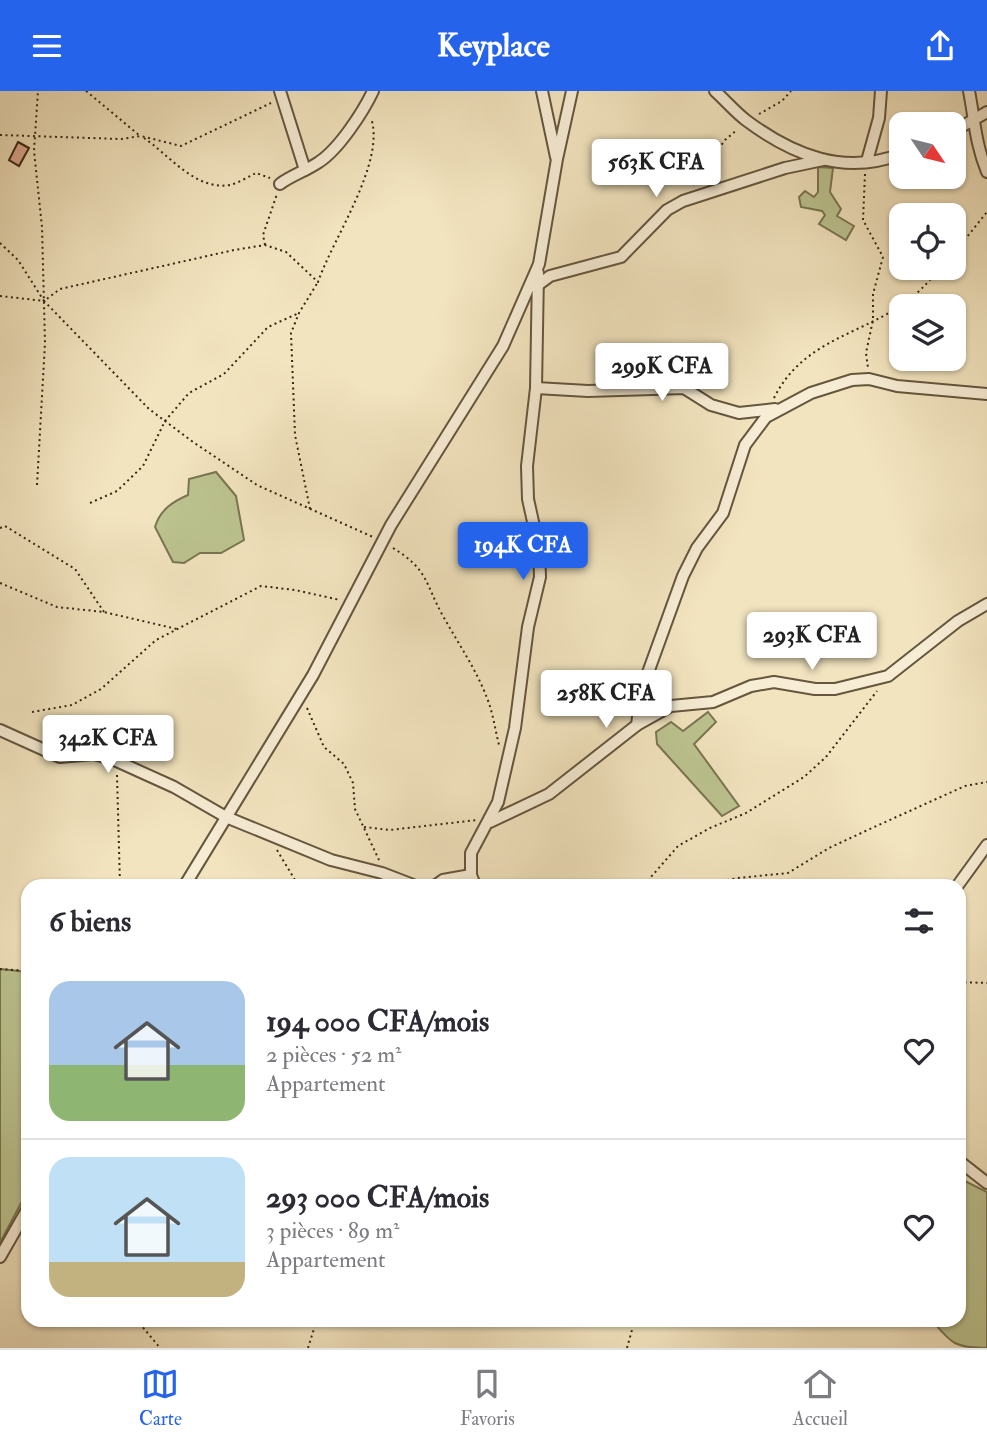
<!DOCTYPE html>
<html lang="fr">
<meta charset="utf-8">
<style>
body{margin:0;font-family:"IM FELL Double Pica",serif;background:#f2f2f3;color:#2b2b33;height:100vh;display:flex;flex-direction:column;font-size:26px;white-space:nowrap}
*{box-sizing:border-box;margin:0}
p{font-size:23px;color:#7c7c81}
.icon{flex:none;width:38px;height:38px;fill:none;stroke:currentColor;stroke-width:2;stroke-linecap:round;stroke-linejoin:round}
.map{position:relative;flex:1;overflow:hidden}
.side{position:absolute;left:21px;top:788px;width:945px;height:448px;display:flex;flex-direction:column;background:#fff;border-radius:21px;box-shadow:0 2px 5px #0004}
.side>*{flex:none}
.needle{width:46px;rotate:125deg}
.tools{position:absolute;left:889px;top:21px;display:grid;gap:14px}
.tools a{display:grid;place-items:center;width:77px;height:77px;border-radius:14px;background:#fff;box-shadow:0 2px 5px #0004;font-size:35px}
.price{position:absolute;translate:-50% -60px;padding:0 16px;border-radius:7px;background:#fff;color:#222;font-size:23px;line-height:46px;filter:drop-shadow(0 2px 4px #0008)}
.price::after{content:'';position:absolute;left:50%;top:42px;width:21px;height:16px;margin-left:-10px;background:inherit;clip-path:polygon(0 0,100% 0,50% 100%)}
.price.active{background:#2563eb;color:#fff}
ul{padding:0;list-style:none}
li{display:flex;align-items:center;gap:21px;height:175px;padding:0 28px}
li+li{border-top:2px solid #e1e1e2}
li span{display:grid;place-items:center;flex:none;width:196px;height:140px;border-radius:21px;color:#555}
li>.icon{margin-inline-start:auto}
span .icon{width:84px;height:84px;fill:#fffc;stroke-width:1}
li b{font-size:30px}
h2{display:flex;justify-content:space-between;align-items:center;height:84px;padding:0 28px;font-size:30px}
header{display:flex;justify-content:space-between;align-items:center;height:91px;padding:0 28px;background:#2563eb;color:#fff;font-size:32px;font-weight:700}
.menu{display:flex;justify-content:space-around;align-items:center;height:98px;border-top:2px solid #e1e1e2;background:#fff;font-size:19px;color:#7c7c81}
.menu a{display:grid;justify-items:center;gap:4px}
.menu .active{color:#2563eb}
.map>svg:first-child{display:block}
.green{fill:#bcc490;stroke:#797552;stroke-width:2}
.building{fill:#dfac94;stroke:#362613;stroke-width:2}
.lines{fill:none;stroke-linecap:round;stroke-linejoin:round}
.minor-casing{stroke:#65563e;stroke-width:14}
.path{stroke:#362613;stroke-width:2;stroke-dasharray:2 3.5;stroke-linecap:butt}
.minor{stroke:#f7edd5;stroke-width:10}
</style>
<header><svg class="icon" aria-label="menu" viewBox="0 0 24 24"><path d="M4 6h16M4 12h16M4 18h16"/></svg>Keyplace<svg class="icon" aria-label="share" viewBox="0 0 24 24"><path d="M12 15V3M7 8l5-5 5 5M5 13v7h14v-7"/></svg></header>
<div class="map">
<svg width="987" height="1257" viewBox="0 0 987 1257">
<rect width="100%" height="100%" fill="#f2e4bf"/>
<filter id="stains"><feTurbulence type="fractalNoise" baseFrequency=".00286" numOctaves="4"/><feColorMatrix values="0 0 0 0 .2 0 0 0 0 .09 0 0 0 0 .02 0 0 0 .5 -.17"/></filter>
<radialGradient id="worn" r=".72"><stop offset=".6" stop-color="#630" stop-opacity="0"/><stop offset="1" stop-color="#630" stop-opacity=".3"/></radialGradient>
<g class="green">
<polygon points="818,76 833,77 830,101 841,118 837,125 854,135 846,149 819,133 825,124 822,120 801,116 799,106 805,100 814,106 818,101"/>
<path d="M216 381 236 405 244 449 221 462H200L184 472 173 471 155 436C160 419 172 411 188 404L189 388Z"/>
<polygon points="708,621 716,631 694,653 739,715 722,725 657,653 656,641 671,631 683,640"/>
<polygon points="0,878 28,881 28,1099 0,1152"/>
<path d="M959 1087 987 1101V1257C956 1257 951 1253 932 1229L959 1228Z"/>
</g>
<polygon class="building" points="18,51 29,57 19,75 9,69"/>
<g class="lines">
<defs>
<g id="minor">
<polyline points="280,0 305,79"/>
<polyline points="542,0 556,66"/>
<path d="M715 0C726 10 735 21 747 30 793 64 844 85 901 63"/>
<path d="M969 0C975 31 975 51 987 81"/>
<polyline points="954,40 987,21"/>
<polyline points="867,70 879,27 881,0"/>
<path d="M280 93C292 84 306 80 319 71 339 58 363 21 373 0"/>
<polyline points="535,196 550,185 621,166 667,119 683,110 785,77 823,69"/>
<polyline points="536,297 588,300 684,297 711,314 739,322 775,318"/>
<polyline points="637,634 671,615 713,611 751,595 774,591 815,598 835,598 888,585 958,530 987,513"/>
<polyline points="0,639 60,666 93,663 110,667 174,696 226,726 331,769 382,782 413,794"/>
<polyline points="490,731 549,703 637,634 641,601 683,485 697,457 723,422 745,354 766,326 811,302 852,289 869,288 897,295 987,303"/>
<polyline points="185,794 313,584 391,434 503,255 539,173 557,68 572,0"/>
<polyline points="436,794 443,789 471,784"/>
<polyline points="475,794 471,784 471,762 498,711 515,637 528,536 540,486 539,458 528,408 527,375 536,297 538,182"/>
<polyline points="958,794 987,754"/>
<polyline points="959,1070 987,1092"/>
<polyline points="0,1166 28,1117"/>
</g>
</defs>
<use href="#minor" class="minor-casing"/>
<g class="path">
<polyline points="86,0 139,44"/>
<polyline points="759,23 782,10 791,0"/>
<polyline points="0,44 121,48 141,45 181,55 271,12"/>
<path d="M144 47C169 64 196 100 230 94 238 92 248 86 256 82L270 87"/>
<polyline points="865,83 863,129 883,166 873,203 873,229 866,262 868,277"/>
<polyline points="693,94 725,49 737,39"/>
<path d="M0 152 18 169 44 210 60 198 234 159 265 154 286 161 318 191C333 147 386 71 371 27"/>
<polyline points="265,154 263,144 277,103"/>
<polyline points="954,162 987,121"/>
<polyline points="0,205 44,210 149,318 193,351 257,394 373,446"/>
<path d="M774 307C802 251 855 245 902 214 917 204 929 190 941 177"/>
<polyline points="37,394 45,252 42,136 34,60 38,0"/>
<polyline points="90,412 117,400 143,375 165,330 189,302 224,283 268,236 299,222"/>
<polyline points="310,418 295,344 291,242 299,222 318,191"/>
<polyline points="0,437 5,435 75,478 104,521"/>
<path d="M393 457C429 479 425 493 443 525 458 552 476 578 487 607 493 622 495 638 499 654"/>
<polyline points="0,492 57,516 104,521 177,538"/>
<polyline points="307,617 324,656 344,673 353,692 355,718 379,769"/>
<polyline points="32,621 72,614 101,598 156,549 261,495 295,499 340,509"/>
<polyline points="117,684 120,794"/>
<polyline points="364,736 390,739 477,729"/>
<polyline points="277,759 298,794"/>
<polyline points="644,794 678,755 710,737 746,722 804,686 826,666 877,600"/>
<polyline points="700,794 738,787 788,782 829,757 872,737 965,695 987,691"/>
<polyline points="0,878 28,880"/>
<polyline points="959,891 987,892"/>
<polyline points="136,1228 160,1257"/>
<polyline points="308,1257 317,1228"/>
<polyline points="627,1257 635,1228"/>
</g>
<use href="#minor" class="minor"/>
</g>
<rect width="100%" height="100%" filter="url(#stains)"/>
<rect width="100%" height="100%" fill="url(#worn)"/>
</svg>
<div class="tools">
<a><svg class="needle" viewBox="-14 -14 28 28"><path d="M0-13l5 13h-10z" fill="#e53935"/><path d="M0 13l5-13h-10z" fill="#7c7c81"/></svg></a>
<a><svg class="icon" aria-label="locate" viewBox="0 0 24 24"><circle cx="12" cy="12" r="6"/><path d="M12 2v4M12 18v4M2 12h4M18 12h4"/></svg></a>
<a><svg class="icon" aria-label="layers" viewBox="0 0 24 24"><path d="M12 4l9 5-9 5-9-5zM3 14l9 5 9-5"/></svg></a>
</div>
<b class="price" style="left:656px;top:108px">563K CFA</b>
<b class="price" style="left:662px;top:312px">299K CFA</b>
<b class="price active" style="left:523px;top:491px">194K CFA</b>
<b class="price" style="left:812px;top:581px">293K CFA</b>
<b class="price" style="left:606px;top:639px">258K CFA</b>
<b class="price" style="left:108px;top:684px">342K CFA</b>
<section class="side">
<h2>6 biens<svg class="icon" aria-label="filters" viewBox="0 0 24 24"><path d="M4 7h16M4 17h16"/><circle cx="9" cy="7" r="2"/><circle cx="15" cy="17" r="2"/></svg></h2>
<ul>
<li><span style="background:linear-gradient(#a9c7e8 60%,#8fb573 0)"><svg class="icon" aria-label="home" viewBox="0 0 24 24"><path d="M3 11l9-7 9 7M6 9v11h12V9"/></svg></span><div><b>194 000 CFA/mois</b><p>2 pièces · 52 m²</p><p>Appartement</p></div><svg class="icon" aria-label="heart" viewBox="0 0 24 24"><path d="M12 20l-8-8c-3-5 5-10 8-4 3-6 11-1 8 4z"/></svg></li>
<li><span style="background:linear-gradient(#bfe0f5 75%,#c2b280 0)"><svg class="icon" aria-label="home" viewBox="0 0 24 24"><path d="M3 11l9-7 9 7M6 9v11h12V9"/></svg></span><div><b>293 000 CFA/mois</b><p>3 pièces · 89 m²</p><p>Appartement</p></div><svg class="icon" aria-label="heart" viewBox="0 0 24 24"><path d="M12 20l-8-8c-3-5 5-10 8-4 3-6 11-1 8 4z"/></svg></li>
</ul>
</section>
</div>
<nav class="menu">
<a class="active"><svg class="icon" aria-label="map" viewBox="0 0 24 24"><path d="M3 6l6-2 6 2 6-2v14l-6 2-6-2-6 2zM9 4v14M15 6v14"/></svg>Carte</a>
<a><svg class="icon" aria-label="saved" viewBox="0 0 24 24"><path d="M7 4h10v16l-5-4-5 4z"/></svg>Favoris</a>
<a><svg class="icon" aria-label="home" viewBox="0 0 24 24"><path d="M3 11l9-7 9 7M6 9v11h12V9"/></svg>Accueil</a>
</nav>
